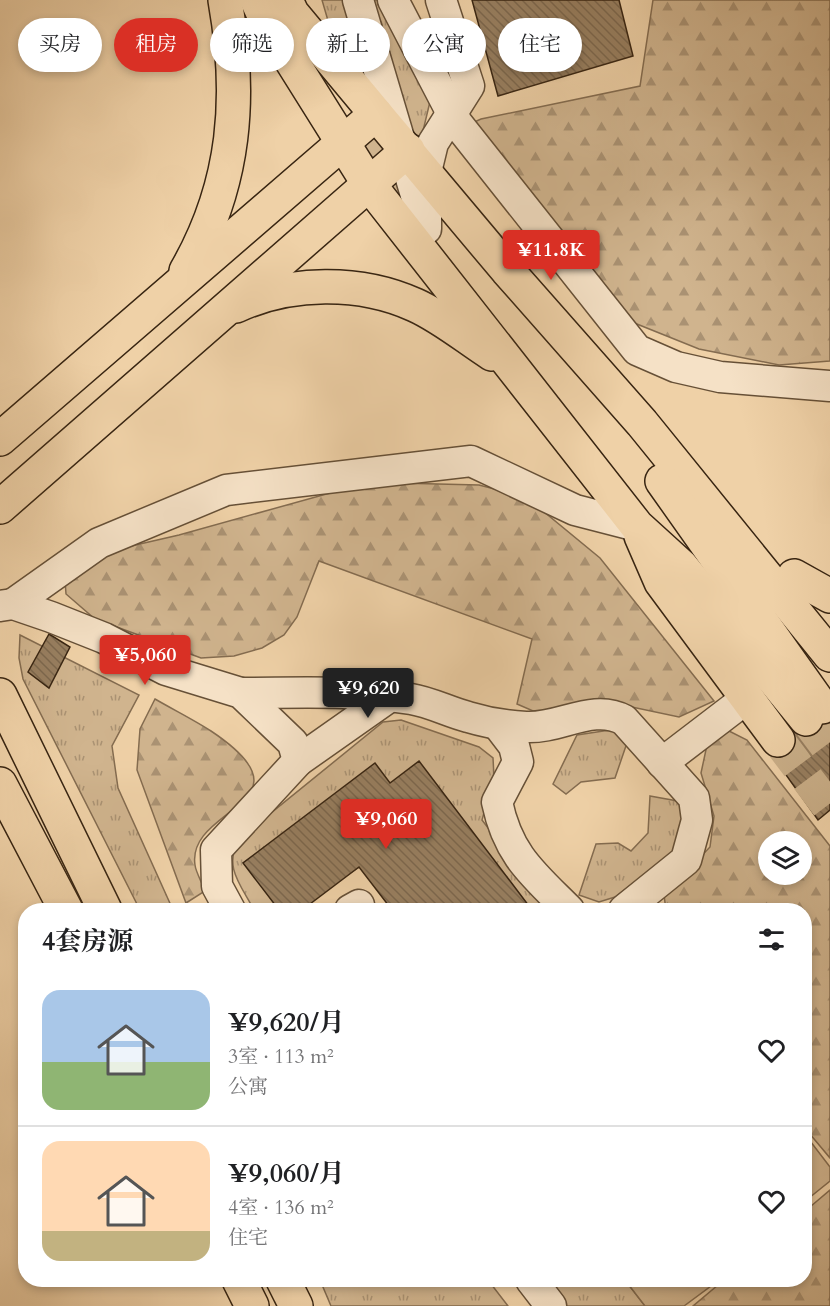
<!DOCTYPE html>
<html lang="zh">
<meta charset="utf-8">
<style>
body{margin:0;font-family:Cardo,"Noto Serif SC",serif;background:#f2f2f2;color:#202124;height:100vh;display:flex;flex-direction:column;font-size:22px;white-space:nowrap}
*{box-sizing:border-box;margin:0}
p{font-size:20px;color:#757577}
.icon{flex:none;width:33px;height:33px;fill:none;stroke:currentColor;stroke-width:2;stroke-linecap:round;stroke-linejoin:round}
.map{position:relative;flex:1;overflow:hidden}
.details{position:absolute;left:18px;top:903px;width:794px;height:384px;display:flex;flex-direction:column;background:#fff;border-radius:24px;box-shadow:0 3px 9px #0003}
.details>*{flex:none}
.hud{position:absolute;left:18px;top:18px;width:795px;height:54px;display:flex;gap:12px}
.controls{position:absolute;left:758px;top:831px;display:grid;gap:12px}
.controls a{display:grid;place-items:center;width:54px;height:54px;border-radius:50%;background:#fff;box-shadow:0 3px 9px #0003;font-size:30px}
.price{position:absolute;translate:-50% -51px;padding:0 14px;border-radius:6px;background:#d93025;color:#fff;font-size:20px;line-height:39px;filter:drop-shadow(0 2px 3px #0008)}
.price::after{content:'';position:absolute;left:50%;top:36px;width:18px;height:14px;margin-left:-9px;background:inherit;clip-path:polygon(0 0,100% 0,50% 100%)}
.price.on{background:#222;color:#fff}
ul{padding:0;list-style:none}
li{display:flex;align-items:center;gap:18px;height:150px;padding:0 24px}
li+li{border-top:2px solid #e0e0e0}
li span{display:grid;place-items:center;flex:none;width:168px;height:120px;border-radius:18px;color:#555}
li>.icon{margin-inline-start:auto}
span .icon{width:72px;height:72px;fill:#fffc;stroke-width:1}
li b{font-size:26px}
h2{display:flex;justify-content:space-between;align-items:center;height:72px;padding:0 24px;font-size:26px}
.chip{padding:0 21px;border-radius:27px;background:#fff;box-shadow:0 3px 9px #0003;font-size:21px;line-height:54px}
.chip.on{background:#d93025;color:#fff}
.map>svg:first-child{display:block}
.grass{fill:url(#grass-tufts);stroke:#846c50;stroke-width:1.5}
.forest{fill:url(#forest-firs);stroke:#846c50;stroke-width:1.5;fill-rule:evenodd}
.park{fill:#d0b48e;stroke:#846c50;stroke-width:1.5}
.building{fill:url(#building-back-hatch);stroke:#382512;stroke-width:1.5}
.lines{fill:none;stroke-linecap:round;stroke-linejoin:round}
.highway-tunnel{stroke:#caaf89;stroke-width:33;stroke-dasharray:33 16;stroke-linecap:butt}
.minor-casing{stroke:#665037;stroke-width:33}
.major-casing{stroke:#382512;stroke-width:36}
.highway-casing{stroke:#382512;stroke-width:36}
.minor{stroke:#f5e1c6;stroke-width:30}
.major{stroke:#efd1a7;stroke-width:33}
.highway{stroke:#efd1a7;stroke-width:33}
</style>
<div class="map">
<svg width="830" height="1306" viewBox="0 0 830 1306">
<defs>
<pattern id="grass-tufts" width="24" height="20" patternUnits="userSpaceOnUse" patternTransform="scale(1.5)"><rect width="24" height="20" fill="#d0b48e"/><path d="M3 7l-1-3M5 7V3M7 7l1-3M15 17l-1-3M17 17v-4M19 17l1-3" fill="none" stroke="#aa9273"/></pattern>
<pattern id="forest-firs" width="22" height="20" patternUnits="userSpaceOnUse" patternTransform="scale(1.5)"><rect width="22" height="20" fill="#d0b48e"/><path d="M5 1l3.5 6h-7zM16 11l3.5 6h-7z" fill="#aa9273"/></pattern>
<pattern id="building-back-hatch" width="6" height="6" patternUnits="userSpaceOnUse" patternTransform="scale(1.5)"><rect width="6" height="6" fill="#977e5f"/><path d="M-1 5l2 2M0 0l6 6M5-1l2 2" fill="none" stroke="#7c674d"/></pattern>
</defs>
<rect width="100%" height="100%" fill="#efd1a7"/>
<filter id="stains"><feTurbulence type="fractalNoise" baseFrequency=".00333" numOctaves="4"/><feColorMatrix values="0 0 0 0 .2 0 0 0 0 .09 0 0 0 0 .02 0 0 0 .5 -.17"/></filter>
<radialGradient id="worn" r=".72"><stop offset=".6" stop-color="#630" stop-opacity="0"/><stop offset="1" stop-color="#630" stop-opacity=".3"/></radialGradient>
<g class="grass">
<polygon points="322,0 407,0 433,89 417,156 412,234 392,241"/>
<polygon points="20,635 139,695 112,746 118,788 173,910 140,910 23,679 19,658"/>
<path d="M401 720 479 747 493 758 494 777 482 820 551 910H499L432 819 294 910H254C241 885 223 867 239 839L383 722Z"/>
<polygon points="610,730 629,737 615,778 581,782 566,794 553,784 577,735"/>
<polygon points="650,796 683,802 687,814 677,850 615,897 599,902 579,895 596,844 618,843 631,851 648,833"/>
<polygon points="320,1280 488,1280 508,1306 331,1306"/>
<polygon points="547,1280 625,1280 645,1306 567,1306"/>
</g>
<g class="forest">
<polygon points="653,0 830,0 830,361 779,365 699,349 622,318 461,128 481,119 640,86"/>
<polygon points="397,483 479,485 526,497 600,558 714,701 679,717 594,699 540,714 517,704 532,639 319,561 297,617 284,635 262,648 234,656 201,658 95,619 66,594 64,566 92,555 179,535 348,488"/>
<path d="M155 699C174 710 194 720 211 731 320 804 186 806 195 865 196 873 202 882 205 891L186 903 137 770 140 729Z"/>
<path d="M729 731 747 740 830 846V1158L804 1127V910H666L664 895 710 847 714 816 701 773 707 745ZM768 842H801V874H768Z"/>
<polygon points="830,1190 830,1306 693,1306 724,1280 804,1280 804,1212"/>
</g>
<g class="park">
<polygon points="804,1133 830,1167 830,1181 804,1202"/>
<polygon points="625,1280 713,1280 715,1283 684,1306 645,1306"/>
</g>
<g class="building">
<polygon points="472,0 619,0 633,56 498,96"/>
<polygon points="49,634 70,647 49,688 28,672"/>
<polygon points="830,701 830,810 818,820 767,748"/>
<polygon points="419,761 532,910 392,910 359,867 302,910 279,910 243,863 375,763 390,783"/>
</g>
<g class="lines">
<g class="highway-tunnel">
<polyline points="806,719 830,751"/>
<polyline points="778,740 830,809"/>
</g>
<defs>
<g id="minor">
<polyline points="358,0 426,229 426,172 433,143 469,86 441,0"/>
<polyline points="393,0 457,123 637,350 676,367 720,377 830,386"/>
<polyline points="13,604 99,543 226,490 471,461 575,510 637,526"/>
<polyline points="0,606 13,604 51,617 104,638 166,670 241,693 293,743 298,761 216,850 217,886 230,910"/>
<path d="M241 693C297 693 355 690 411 699 430 702 449 712 468 717 488 723 506 726 526 727 560 729 593 703 624 720L694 798 697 820 686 860 624 910"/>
<path d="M498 725 514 746 518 762 497 802C508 855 533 874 569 910"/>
<polyline points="298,761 389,697"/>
<polyline points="662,763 747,698"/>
<polyline points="350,910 359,905"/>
<polyline points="531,1280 551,1306"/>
</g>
<g id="major">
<polyline points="257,0 266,20 343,143"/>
<polyline points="286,0 292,13 376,114"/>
</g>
<g id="highway">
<polyline points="343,143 368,183 637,526 681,566 806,719"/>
<path d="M186 271C236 184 242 96 225 0"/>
<path d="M236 306C290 281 360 280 415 305 442 317 467 338 492 354"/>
<polyline points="0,439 376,114 507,270 642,423 830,655"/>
<polyline points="662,481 822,707"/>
<polyline points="0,507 408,150"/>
<polyline points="641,536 661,582 778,740"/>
<polyline points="794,576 830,596"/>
<polyline points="0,695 105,910"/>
<polyline points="0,784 66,910"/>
<polyline points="239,1280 252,1306"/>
<polyline points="283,1280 296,1306"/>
</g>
</defs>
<use href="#minor" class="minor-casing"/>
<use href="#major" class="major-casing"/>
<use href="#highway" class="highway-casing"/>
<use href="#minor" class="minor"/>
<use href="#major" class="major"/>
<use href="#highway" class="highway"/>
</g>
<rect width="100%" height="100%" filter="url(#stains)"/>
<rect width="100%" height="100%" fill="url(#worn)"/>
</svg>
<div class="controls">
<a><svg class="icon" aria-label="layers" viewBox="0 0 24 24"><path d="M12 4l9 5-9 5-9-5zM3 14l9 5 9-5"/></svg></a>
</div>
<b class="price" style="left:551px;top:281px">¥11.8K</b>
<b class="price" style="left:145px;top:686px">¥5,060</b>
<b class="price on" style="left:368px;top:719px">¥9,620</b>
<b class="price" style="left:386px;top:850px">¥9,060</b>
<div class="hud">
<a class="chip">买房</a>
<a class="chip on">租房</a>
<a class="chip">筛选</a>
<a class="chip">新上</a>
<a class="chip">公寓</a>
<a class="chip">住宅</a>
</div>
<section class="details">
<h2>4套房源<svg class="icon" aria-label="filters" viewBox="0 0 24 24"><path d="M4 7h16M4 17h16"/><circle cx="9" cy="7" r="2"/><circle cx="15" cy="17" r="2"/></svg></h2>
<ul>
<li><span style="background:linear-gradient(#a9c7e8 60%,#8fb573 0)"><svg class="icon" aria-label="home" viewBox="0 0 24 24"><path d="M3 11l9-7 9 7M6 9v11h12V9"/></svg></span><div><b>¥9,620/月</b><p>3室 · 113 m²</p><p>公寓</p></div><svg class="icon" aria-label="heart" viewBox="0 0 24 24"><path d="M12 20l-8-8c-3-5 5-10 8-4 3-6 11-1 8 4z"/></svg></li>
<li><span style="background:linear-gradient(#ffd9b3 75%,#c2b280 0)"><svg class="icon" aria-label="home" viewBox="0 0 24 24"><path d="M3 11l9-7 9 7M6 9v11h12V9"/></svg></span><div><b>¥9,060/月</b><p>4室 · 136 m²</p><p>住宅</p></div><svg class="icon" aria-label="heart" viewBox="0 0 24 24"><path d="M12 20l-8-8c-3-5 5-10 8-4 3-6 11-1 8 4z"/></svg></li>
</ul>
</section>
</div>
